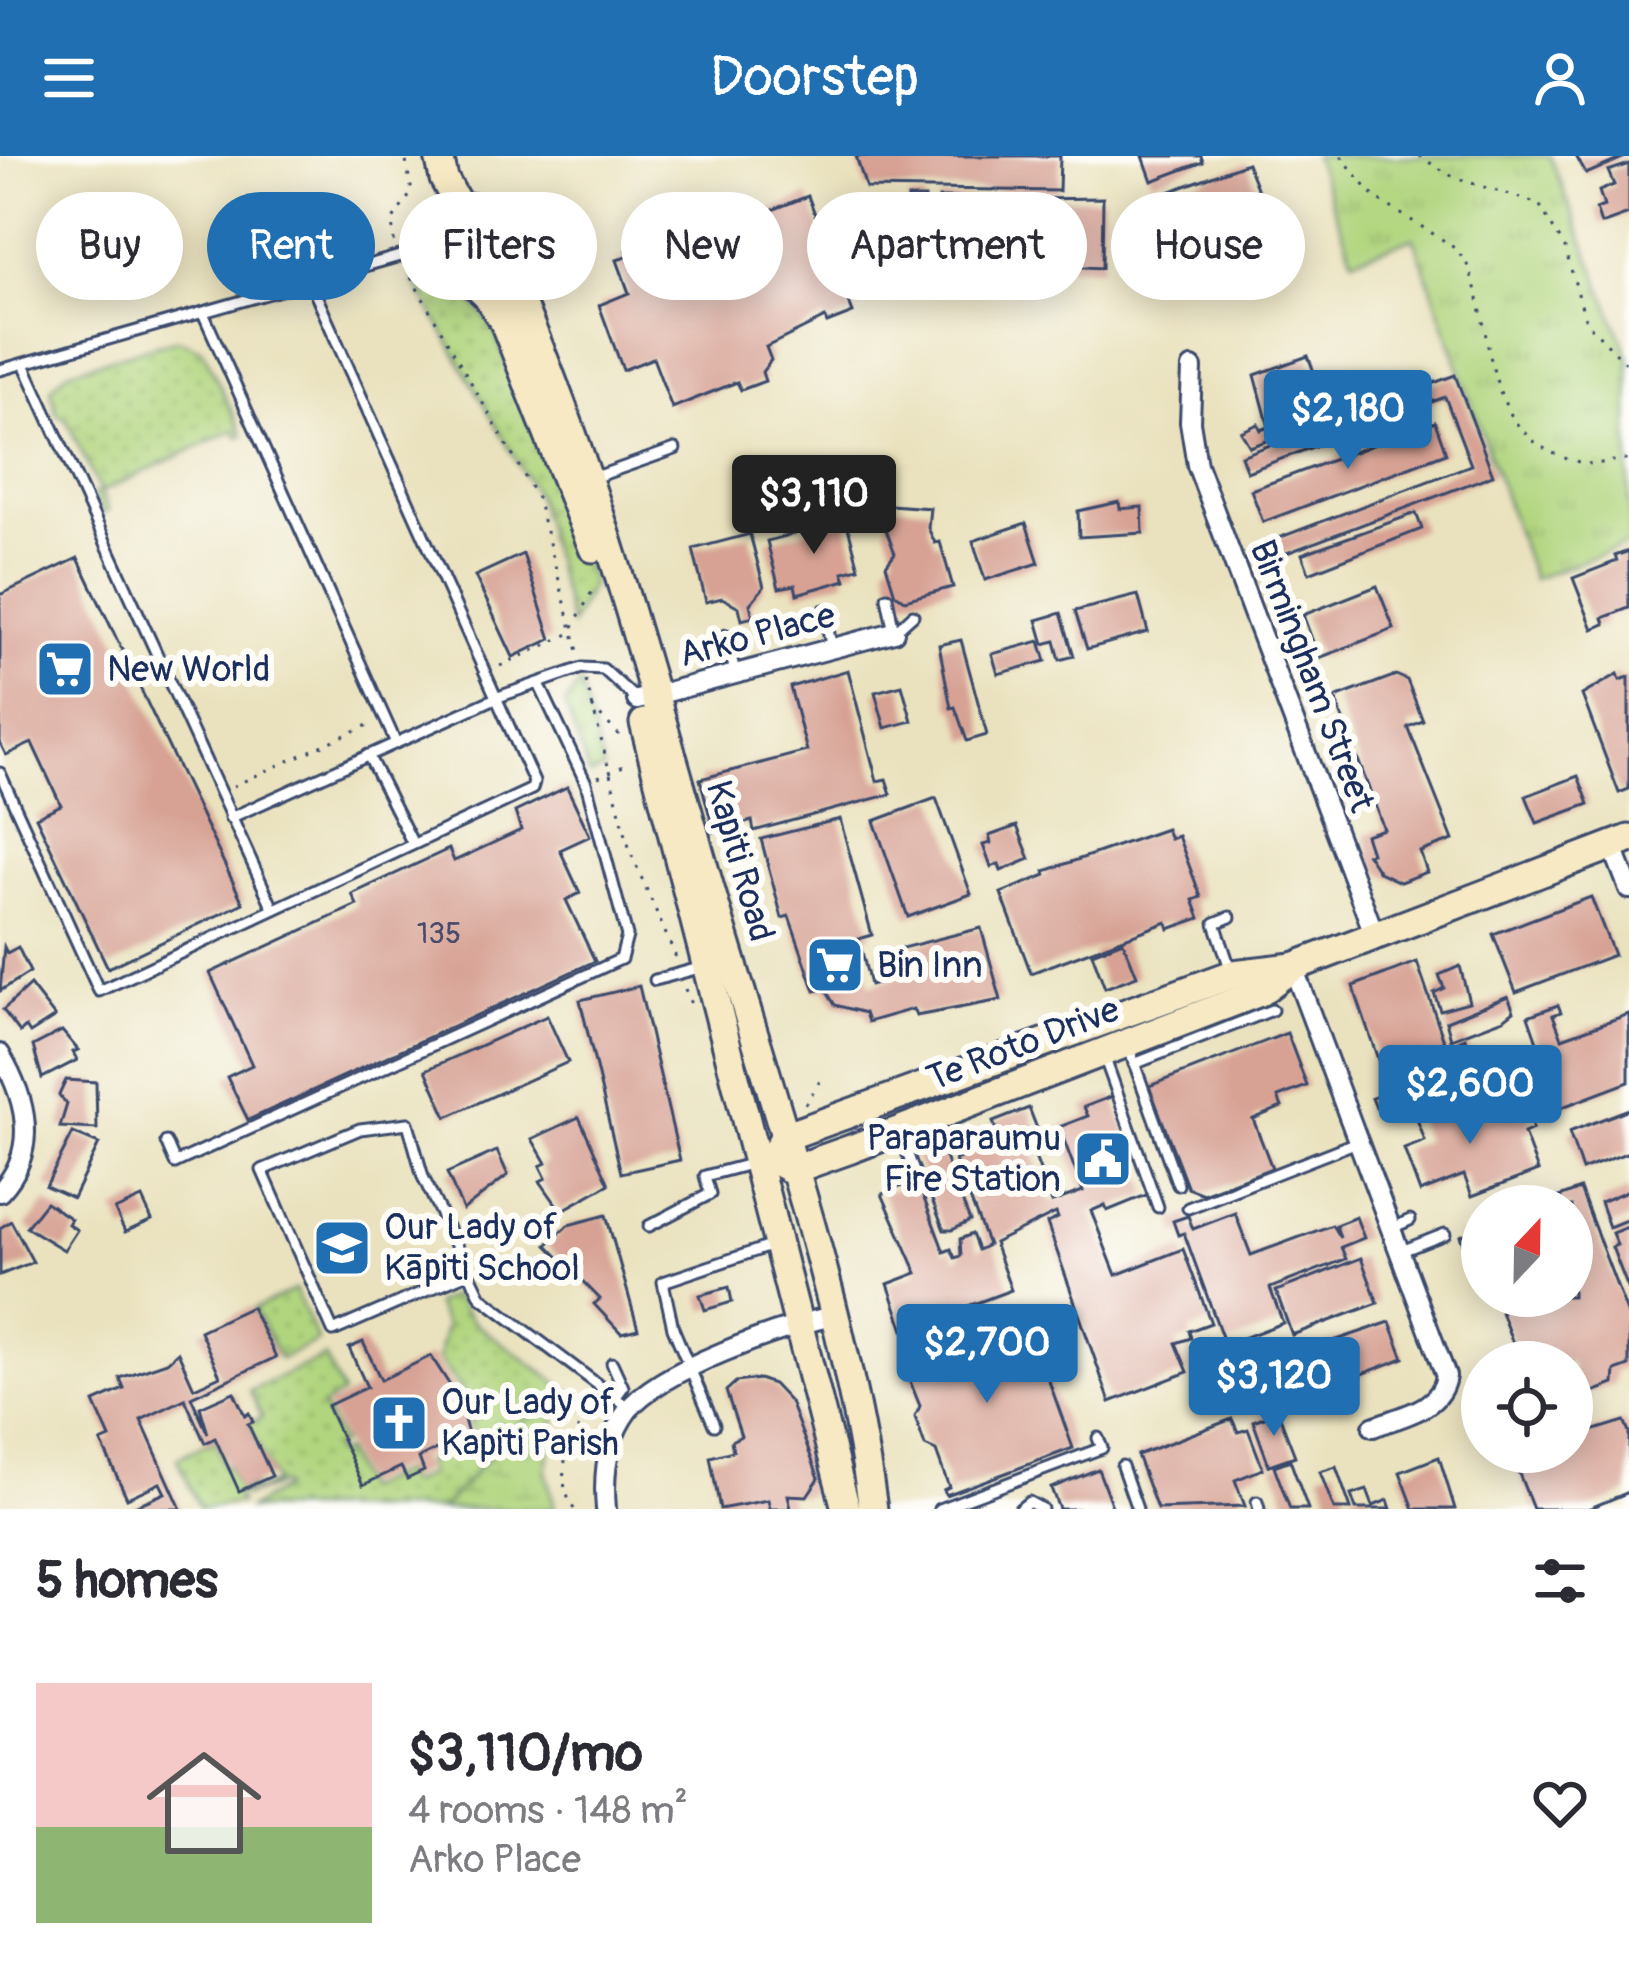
<!DOCTYPE html>
<meta charset="utf-8">
<style>
body{margin:0;font-family:Pangolin,sans-serif;background:#f2f2f3;color:#2b2b33;height:100vh;display:flex;flex-direction:column;font-size:45px;white-space:nowrap}
*{box-sizing:border-box;margin:0}
p{font-size:39px;color:#7c7c81}
.icon{flex:none;width:66px;height:66px;fill:none;stroke:currentColor;stroke-width:2;stroke-linecap:round;stroke-linejoin:round}
.map{position:relative;height:1353px;overflow:hidden}
.drawer{display:flex;flex-direction:column;background:#fff;flex:1}
.drawer>*{flex:none}
.top-card{position:absolute;left:36px;top:36px;width:1557px;height:108px;display:flex;gap:24px}
.needle{width:78px;rotate:22deg}
.tools{position:absolute;left:1461px;top:1029px;display:grid;gap:24px}
.tools a{display:grid;place-items:center;width:132px;height:132px;border-radius:50%;background:#fff;box-shadow:0 6px 30px #0003;font-size:60px}
.price{position:absolute;translate:-50% -102px;padding:0 27px;border-radius:12px;background:#1f6fb2;color:#fff;font-size:39px;line-height:78px;filter:drop-shadow(0 3px 6px #0008)}
.price::after{content:'';position:absolute;left:50%;top:72px;width:36px;height:27px;margin-left:-18px;background:inherit;clip-path:polygon(0 0,100% 0,50% 100%)}
.price.current{background:#222;color:#fff}
ul{padding:0;list-style:none}
li{display:flex;align-items:center;gap:36px;height:300px;padding:0 36px}
li span{display:grid;place-items:center;flex:none;width:336px;height:240px;border-radius:0px;color:#555}
li>.icon{margin-inline-start:auto}
span .icon{width:144px;height:144px;fill:#fffc;stroke-width:1}
li b{font-size:51px}
h2{display:flex;justify-content:space-between;align-items:center;height:144px;padding:0 36px;font-size:51px}
.pill{padding:0 42px;border-radius:54px;background:#fff;box-shadow:0 6px 30px #0003;font-size:42px;line-height:108px}
.pill.current{background:#1f6fb2;color:#fff}
header{display:flex;justify-content:space-between;align-items:center;height:156px;padding:0 36px;background:#1f6fb2;color:#fff;font-size:54px;font-weight:600}
.map>svg:first-child{display:block}
.grass{fill:url(#grass-dots);stroke:#66826e;stroke-width:3}
.wetland{fill:url(#wetland-marsh);stroke:#66826e;stroke-width:3}
.park{fill:url(#park-tufts);stroke:#66826e;stroke-width:3}
.building{fill:#d7a294}
.lines{fill:none;stroke-linecap:round;stroke-linejoin:round}
.lane-casing{stroke:#3a4a6c;stroke-width:15}
.street-casing{stroke:#3a4a6c;stroke-width:24}
.secondary-casing{stroke:#3a4a6c;stroke-width:33}
.path{stroke:#3a4a6c;stroke-width:3;stroke-dasharray:3 9;stroke-linecap:butt}
.lane{stroke:#fff;stroke-width:9}
.street{stroke:#fff;stroke-width:18}
.secondary{stroke:#f7e9c3;stroke-width:27}
.labels{text-anchor:middle;dominant-baseline:central;stroke-width:12;stroke-linejoin:round;paint-order:stroke}
.number-label{font-size:30px;fill:#4a4c6c}
.street-label{font-size:36px;fill:#1b2f5e;stroke:#fdfcf7}
.poi-label{font-size:36px;fill:#1b2f5e;stroke:#fdfcf7;text-anchor:start}
</style>
<header><svg class="icon" aria-label="menu" viewBox="0 0 24 24"><path d="M4 6h16M4 12h16M4 18h16"/></svg>Doorstep<svg class="icon" aria-label="person" viewBox="0 0 24 24"><circle cx="12" cy="8" r="4"/><path d="M4 21q1-7 8-7t8 7"/></svg></header>
<div class="map">
<svg width="1629" height="1353" viewBox="0 0 1629 1353">
<defs>
<pattern id="grass-dots" width="8" height="8" patternUnits="userSpaceOnUse" patternTransform="scale(3)"><rect width="8" height="8" fill="#b1d57e"/><path d="M2 2h.1M6 6h.1" fill="none" stroke="#98b76f" stroke-width="1.8" stroke-linecap="round"/></pattern>
<pattern id="wetland-marsh" width="20" height="14" patternUnits="userSpaceOnUse" patternTransform="scale(3)"><rect width="20" height="14" fill="#b1d57e"/><path d="M1 5h8M5 5V1M11 12h8M15 12V8" fill="none" stroke="#98b76f"/></pattern>
<pattern id="park-tufts" width="24" height="20" patternUnits="userSpaceOnUse" patternTransform="scale(3)"><rect width="24" height="20" fill="#b1d57e"/><path d="M3 7l-1-3M5 7V3M7 7l1-3M15 17l-1-3M17 17v-4M19 17l1-3" fill="none" stroke="#98b76f"/></pattern>
</defs>
<rect width="100%" height="100%" fill="#fdfcf7"/>
<filter id="ink" filterUnits="userSpaceOnUse"><feTurbulence type="fractalNoise" baseFrequency=".00833" numOctaves="2"/><feDisplacementMap in="SourceGraphic" scale="24" xChannelSelector="R" yChannelSelector="G"/><feConvolveMatrix kernelMatrix="1 2 1 2 8 2 1 2 1" color-interpolation-filters="sRGB"/></filter>
<filter id="wash" filterUnits="userSpaceOnUse"><feTurbulence type="fractalNoise" baseFrequency=".004" numOctaves="4" result="noise"/><feDisplacementMap in="SourceGraphic" scale="48" xChannelSelector="R" yChannelSelector="G"/><feGaussianBlur stdDeviation="2.7" result="paint"/><feColorMatrix in="noise" values="0 0 0 0 0 0 0 0 0 0 0 0 0 0 0 0 0 1.4 0 .05"/><feComposite in="paint" operator="in"/></filter>
<g filter="url(#wash)">
<rect width="100%" height="100%" fill="#eae2be"/>
<g class="grass">
<path d="M413 123C451 126 478 143 495 178L592 427 571 469 537 341Z"/>
<polygon points="178,183 203,194 243,279 238,281 234,274 101,336 108,355 102,358 94,339 100,335 66,263 57,259 51,233 68,215"/>
<polygon points="580,527 604,613 590,620 565,549"/>
<polygon points="295,1134 318,1185 280,1203 254,1153"/>
<polygon points="453,1139 473,1166 588,1249 525,1263 442,1353 249,1353 283,1332 280,1328 242,1341 275,1326 248,1268 262,1261 250,1235 325,1201 342,1238 322,1250 341,1287 332,1293 335,1299 344,1295 362,1334 401,1316 408,1328 429,1318 425,1306 474,1282 461,1234 438,1203 445,1170 435,1148"/>
<polygon points="215,1284 223,1311 227,1310 239,1334 255,1331 237,1339 239,1347 200,1353 177,1302"/>
</g>
<polygon class="wetland" points="557,1255 546,1315 555,1353 441,1353 525,1263"/>
<polygon class="park" points="1314,0 1550,0 1629,201 1629,388 1533,423 1414,82 1353,103"/>
<g id="blocks">
<g class="building">
<polygon points="856,0 1060,0 1059,35 866,32"/>
<polygon points="1143,0 1201,0 1203,6 1152,25"/>
<polygon points="1576,0 1625,0 1625,1 1586,18"/>
<polygon points="1247,7 1265,52 1165,90 1147,44"/>
<polygon points="1629,8 1629,58 1601,68 1596,53 1604,50 1599,35 1614,29 1608,15"/>
<polygon points="808,40 853,157 827,167 825,162 766,191 771,204 762,216 765,225 741,234 737,226 672,252 653,202 623,214 599,149 629,137 617,104 629,100 627,94 680,74 685,88 744,59 746,64"/>
<polygon points="908,42 925,42 923,107 907,107"/>
<polygon points="939,42 972,42 970,108 938,107"/>
<polygon points="1103,42 1102,112 1046,109 1046,116 1030,116 1032,43"/>
<polygon points="986,43 1018,44 1017,108 985,108"/>
<polygon points="1308,200 1331,261 1250,291 1241,276 1258,268 1261,274 1269,271 1255,219"/>
<polygon points="1455,219 1493,319 1279,400 1273,384 1471,309 1445,241 1247,316 1241,300"/>
<polygon points="1435,266 1446,297 1263,366 1251,334"/>
<polygon points="1119,346 1120,353 1142,351 1143,377 1079,381 1078,355"/>
<polygon points="890,349 930,352 928,372 935,387 940,386 953,431 905,444 895,438 886,409 895,397 886,374"/>
<polygon points="1416,357 1422,373 1309,417 1302,398"/>
<polygon points="846,364 859,412 843,416 846,424 797,438 795,429 779,432 767,385"/>
<polygon points="1026,367 1039,407 985,424 973,385"/>
<polygon points="750,378 764,431 750,448 753,461 742,464 739,451 722,442 706,446 693,393"/>
<polygon points="1629,395 1629,452 1603,462 1605,468 1593,473 1573,422 1617,405 1615,400"/>
<polygon points="523,398 551,483 513,501 475,420"/>
<polygon points="78,402 243,747 108,812 36,661 61,649 32,587 6,599 0,587 0,439"/>
<polygon points="1377,430 1394,473 1319,502 1303,459"/>
<polygon points="1138,439 1148,476 1087,493 1075,455"/>
<polygon points="1061,457 1074,500 1060,504 1055,485 1044,488 1037,464"/>
<polygon points="961,484 987,579 967,585 955,551 951,552 939,489"/>
<polygon points="1040,485 1046,505 998,518 992,498"/>
<polygon points="848,514 877,625 886,623 891,638 754,675 752,665 714,676 700,623 807,595 790,531"/>
<polygon points="1618,518 1620,524 1629,521 1629,633 1619,637 1582,539"/>
<polygon points="1396,519 1407,524 1423,565 1408,571 1453,684 1420,696 1427,716 1400,726 1379,716 1367,698 1371,697 1365,679 1384,673 1335,542"/>
<polygon points="902,529 912,565 885,572 875,536"/>
<polygon points="1578,620 1589,648 1537,667 1526,640"/>
<polygon points="567,631 590,680 560,694 580,737 566,744 595,805 248,964 227,921 252,909 210,817 357,749 352,738 449,693 454,705 521,674 515,656"/>
<polygon points="936,642 971,738 908,761 874,665"/>
<polygon points="840,663 872,779 859,783 870,829 895,822 892,810 901,807 898,793 981,772 1001,844 916,860 913,853 868,866 865,857 835,849 825,833 815,835 789,760 782,762 761,683"/>
<polygon points="1017,670 1030,703 1001,715 999,708 991,711 983,689 991,687 989,680"/>
<polygon points="1166,673 1170,683 1178,680 1201,741 1193,744 1200,762 1169,773 1167,766 1031,817 1001,737 1046,719 1045,715"/>
<polygon points="1591,741 1614,799 1516,836 1493,778"/>
<polygon points="1123,785 1137,820 1105,832 1092,797"/>
<polygon points="4,791 7,797 18,791 30,816 0,835"/>
<polygon points="1417,806 1450,902 1386,927 1353,830"/>
<polygon points="1460,810 1469,846 1440,854 1434,837 1444,832 1439,819"/>
<polygon points="30,829 55,861 30,877 26,871 20,876 3,854"/>
<polygon points="639,830 680,1004 621,1017 580,844"/>
<polygon points="1508,840 1514,855 1504,863 1451,883 1446,865"/>
<polygon points="1558,849 1561,856 1553,859 1562,882 1629,858 1629,926 1560,952 1528,860"/>
<polygon points="547,860 568,906 447,961 426,914"/>
<polygon points="62,875 78,894 73,896 77,904 42,922 33,890"/>
<polygon points="1287,877 1307,930 1278,941 1282,951 1253,963 1272,1012 1203,1038 1188,1032 1149,930"/>
<polygon points="1465,882 1471,899 1462,919 1376,952 1372,942 1454,911 1459,899 1454,887"/>
<polygon points="66,924 96,926 97,973 60,971 67,948 59,939"/>
<polygon points="1464,936 1474,963 1525,953 1533,973 1524,977 1538,1015 1472,1040 1464,1019 1420,1036 1404,993 1425,985 1414,955"/>
<polygon points="1113,940 1149,1038 1107,1055 1105,1049 1091,1055 1116,1119 1183,1093 1211,1167 1189,1175 1191,1182 1176,1187 1188,1216 1110,1246 1047,1067 1058,1062 1056,1057 994,1087 1011,1134 904,1174 888,1128 917,1117 882,1038 917,1024 944,1096 951,1093 955,1102 961,1100 960,1083 972,1078 978,1094 988,1089 955,1004 989,991 983,977 996,973 993,966 1029,952 1038,975 1027,980 1052,1046 1083,1035 1059,971 1088,960 1084,951"/>
<polygon points="1629,953 1629,996 1582,1014 1569,976"/>
<polygon points="579,961 609,1028 561,1055 540,1025 546,1022 540,1010 546,1007 532,983"/>
<polygon points="73,977 99,988 73,1042 46,1030"/>
<polygon points="940,989 970,1065 952,1074 944,1074 914,999"/>
<polygon points="497,995 508,1019 463,1054 447,1017"/>
<polygon points="1580,1033 1629,1162 1629,1210 1615,1215 1614,1228 1572,1244 1572,1206 1520,1206 1495,1140 1572,1140 1572,1050 1537,1050"/>
<polygon points="1629,1034 1629,1063 1609,1071 1600,1046"/>
<polygon points="142,1042 152,1064 125,1076 115,1054"/>
<polygon points="46,1046 71,1063 68,1068 77,1074 64,1094 26,1071"/>
<polygon points="1235,1057 1251,1099 1332,1069 1340,1082 1336,1069 1356,1061 1364,1082 1341,1091 1346,1103 1270,1132 1283,1167 1225,1189 1184,1077 1178,1079 1173,1065 1188,1060 1193,1073"/>
<polygon points="606,1059 638,1173 621,1177 594,1148 600,1143 547,1089 568,1069"/>
<polygon points="11,1065 33,1106 0,1119 0,1072"/>
<polygon points="1482,1071 1482,1137 1460,1080"/>
<polygon points="1627,1071 1629,1075 1629,1135 1612,1091 1617,1089 1612,1077"/>
<polygon points="1361,1102 1378,1147 1292,1179 1276,1135"/>
<polygon points="729,1131 732,1146 705,1154 700,1139"/>
<polygon points="251,1151 276,1201 191,1241 208,1278 200,1251 234,1236 245,1260 249,1257 253,1266 248,1268 272,1320 239,1335 215,1282 205,1287 185,1243 141,1264 181,1353 128,1353 165,1337 160,1327 127,1342 101,1286 110,1282 94,1246 124,1233 120,1222 167,1206 178,1196 194,1232 220,1220 200,1175"/>
<polygon points="1026,1161 1073,1292 946,1339 943,1334 949,1331 936,1295 925,1290 915,1261 920,1250 903,1208"/>
<polygon points="1390,1166 1404,1202 1339,1227 1325,1188"/>
<polygon points="363,1186 381,1224 431,1200 458,1242 468,1278 419,1302 424,1315 407,1323 401,1311 363,1329 327,1250 367,1231 349,1192"/>
<polygon points="759,1223 773,1228 790,1246 819,1322 807,1340 788,1339 791,1353 770,1353 768,1344 720,1353 710,1301 733,1295 731,1285 741,1280 726,1235 736,1226"/>
<polygon points="1278,1256 1295,1300 1269,1309 1253,1265"/>
<polygon points="1232,1263 1238,1276 1248,1273 1263,1313 1235,1324 1245,1350 1157,1353 1137,1299"/>
<polygon points="1624,1265 1629,1277 1629,1336 1588,1353 1533,1353 1514,1305 1535,1296 1572,1296 1572,1281"/>
<polygon points="1439,1301 1455,1353 1414,1353 1400,1316"/>
<polygon points="1290,1304 1308,1353 1290,1353 1274,1310"/>
<polygon points="1336,1311 1351,1353 1334,1353 1320,1316"/>
<polygon points="1098,1313 1113,1353 1059,1353 1051,1332"/>
<polygon points="1367,1334 1373,1350 1388,1344 1391,1353 1356,1353 1351,1339"/>
</g>
</g>
</g>
<g filter="url(#ink)">
<use href="#blocks" fill-opacity="0" stroke="#3a4a6c" stroke-width="3"/>
<g class="lines">
<defs>
<g id="lane">
<polyline points="492,67 540,47"/>
<polyline points="204,159 396,587"/>
<polyline points="25,210 272,750"/>
<polyline points="0,214 435,90"/>
<polyline points="590,323 675,293"/>
<polyline points="887,441 894,476"/>
<polyline points="824,454 832,493"/>
<polyline points="894,476 913,459"/>
<polyline points="726,479 736,520"/>
<polyline points="368,599 413,688"/>
<polyline points="0,617 99,835 532,633 534,626 311,128"/>
<polyline points="230,662 498,541 582,512 603,513 637,544"/>
<polyline points="1230,761 1215,767 1231,815"/>
<polyline points="655,824 703,811"/>
<polyline points="1129,893 1178,1029"/>
<polyline points="1104,900 1158,1051"/>
<polyline points="1134,908 1272,854"/>
<polyline points="900,976 914,1016"/>
<polyline points="166,986 175,1007 621,803 627,780 586,627 539,528"/>
<polyline points="1188,1052 1357,986"/>
<polyline points="649,1070 710,1038 705,1020 754,1007"/>
<polyline points="1390,1073 1410,1064"/>
<polyline points="1399,1096 1445,1078"/>
<polyline points="467,1117 333,1175 262,1014 360,973 408,967 423,1021 481,1141 629,1252"/>
<polyline points="612,1207 623,1231 615,1242"/>
<polyline points="714,1269 673,1172 663,1126 776,1088"/>
<polyline points="1122,1310 1137,1353"/>
<polyline points="1257,1346 1259,1353"/>
<polyline points="939,1353 1102,1292 1098,1282"/>
<polyline points="1020,1353 1029,1346 1042,1353"/>
</g>
<g id="street">
<polyline points="1192,212 1190,266 1197,309 1375,780"/>
<polyline points="637,544 894,476"/>
<polyline points="1612,689 1629,733"/>
<path d="M1293 811 1446 1220C1441 1254 1401 1260 1373 1271"/>
<path d="M0 898C26 942 40 994 0 1036"/>
<path d="M606 1353C603 1319 606 1283 628 1254 660 1213 781 1172 832 1160"/>
</g>
<g id="secondary">
<polyline points="439,0 444,23 460,52"/>
<circle cx="465" cy="82" r="31"/>
<path d="M495 90C594 299 649 525 714 746 772 943 845 1149 873 1353"/>
<polyline points="457,112 487,140 504,166 593,392"/>
<polyline points="644,567 846,1353"/>
<polyline points="777,994 784,981 1233,818 1293,811"/>
<polyline points="776,1005 792,1014 851,993 1260,836 1293,811 1629,683"/>
</g>
</defs>
<use href="#lane" class="lane-casing"/>
<use href="#street" class="street-casing"/>
<use href="#secondary" class="secondary-casing"/>
<g class="path">
<path d="M1341 0 1374 41 1451 89 1465 104C1499 177 1475 284 1583 307 1598 310 1614 303 1629 304"/>
<polyline points="1419,0 1455,22 1539,48 1565,92 1586,166 1629,210"/>
<polyline points="394,86 392,65 412,36 405,0"/>
<polyline points="405,111 537,342 579,499"/>
<polyline points="500,510 569,478 595,430"/>
<polyline points="586,525 630,695 678,806"/>
<polyline points="592,551 623,583"/>
<polyline points="598,621 628,608"/>
<polyline points="233,630 372,567"/>
<polyline points="685,833 692,851"/>
<polyline points="805,948 824,919"/>
<path d="M574 1353C550 1316 572 1277 596 1246"/>
</g>
<use href="#lane" class="lane"/>
<use href="#street" class="street"/>
<use href="#secondary" class="secondary"/>
</g>
</g>
<defs>
<symbol id="supermarket-square" viewBox="-11 -11 22 22"><rect x="-9" y="-9" width="18" height="18" rx="4" fill="#1f6fb2" stroke="#fdfcf7"/><path d="M-6-5.5h2.5l.6 2H6L4.5 2H-2.5L-4.4-4H-6ZM-1.5 3.2a1.3 1.3 0 1 0 .1 0ZM3 3.2a1.3 1.3 0 1 0 .1 0Z" fill="#fff"/></symbol>
<symbol id="civic-square" viewBox="-11 -11 22 22"><rect x="-9" y="-9" width="18" height="18" rx="4" fill="#1f6fb2" stroke="#fdfcf7"/><path d="M-.6-6.5H3V-4.5H.6V-3L4-1V1h2V6H-6V1h2V-1L-.6-3ZM-1.2 2.5V6h2.4V2.5Z" fill="#fff"/></symbol>
<symbol id="school-square" viewBox="-11 -11 22 22"><rect x="-9" y="-9" width="18" height="18" rx="4" fill="#1f6fb2" stroke="#fdfcf7"/><path d="M0-5L7-2L0 1L-7-2ZM-4 1L0 2.5L4 1V4Q0 6-4 4Z" fill="#fff"/></symbol>
<symbol id="church-square" viewBox="-11 -11 22 22"><rect x="-9" y="-9" width="18" height="18" rx="4" fill="#1f6fb2" stroke="#fdfcf7"/><path d="M-1.2-6h2.4v3.5h3.3v2.4h-3.3V6h-2.4V-.1h-3.3v-2.4h3.3Z" fill="#fff"/></symbol>
</defs>
<g fill-rule="evenodd">
<use href="#supermarket-square" x="32" y="480" width="66" height="66"/>
<use href="#supermarket-square" x="802" y="776" width="66" height="66"/>
<use href="#civic-square" x="1070" y="970" width="66" height="66"/>
<use href="#school-square" x="309" y="1059" width="66" height="66"/>
<use href="#church-square" x="366" y="1234" width="66" height="66"/>
</g>
<g class="labels">
<g class="number-label">
<text x="439" y="777">135</text>
</g>
<g class="street-label">
<text transform="translate(757 479) rotate(-15)">Arko Place</text>
<text transform="translate(1312 520) rotate(69)">Birmingham Street</text>
<text transform="translate(740 705) rotate(74)">Kapiti Road</text>
<text transform="translate(1023 888) rotate(-21)">Te Roto Drive</text>
</g>
<g class="poi-label">
<text x="107" y="513">New World</text>
<text x="877" y="809">Bin Inn</text>
<text x="1061" y="982" text-anchor="end">Paraparaumu<tspan x="1061" dy="41">Fire Station</tspan></text>
<text x="384" y="1071">Our Lady of<tspan x="384" dy="41">Kāpiti School</tspan></text>
<text x="441" y="1246">Our Lady of<tspan x="441" dy="41">Kapiti Parish</tspan></text>
</g>
</g>
</svg>
<div class="tools">
<a><svg class="needle" viewBox="-14 -14 28 28"><path d="M0-13l5 13h-10z" fill="#e53935"/><path d="M0 13l5-13h-10z" fill="#7c7c81"/></svg></a>
<a><svg class="icon" aria-label="locate" viewBox="0 0 24 24"><circle cx="12" cy="12" r="6"/><path d="M12 2v4M12 18v4M2 12h4M18 12h4"/></svg></a>
</div>
<b class="price" style="left:1348px;top:316px">$2,180</b>
<b class="price current" style="left:814px;top:401px">$3,110</b>
<b class="price" style="left:1470px;top:991px">$2,600</b>
<b class="price" style="left:987px;top:1250px">$2,700</b>
<b class="price" style="left:1274px;top:1283px">$3,120</b>
<div class="top-card">
<a class="pill">Buy</a>
<a class="pill current">Rent</a>
<a class="pill">Filters</a>
<a class="pill">New</a>
<a class="pill">Apartment</a>
<a class="pill">House</a>
</div>
</div>
<section class="drawer">
<h2>5 homes<svg class="icon" aria-label="filters" viewBox="0 0 24 24"><path d="M4 7h16M4 17h16"/><circle cx="9" cy="7" r="2"/><circle cx="15" cy="17" r="2"/></svg></h2>
<ul>
<li><span style="background:linear-gradient(#f6c9c9 60%,#8fb573 0)"><svg class="icon" aria-label="home" viewBox="0 0 24 24"><path d="M3 11l9-7 9 7M6 9v11h12V9"/></svg></span><div><b>$3,110/mo</b><p>4 rooms · 148 m²</p><p>Arko Place</p></div><svg class="icon" aria-label="heart" viewBox="0 0 24 24"><path d="M12 20l-8-8c-3-5 5-10 8-4 3-6 11-1 8 4z"/></svg></li>
</ul>
</section>
